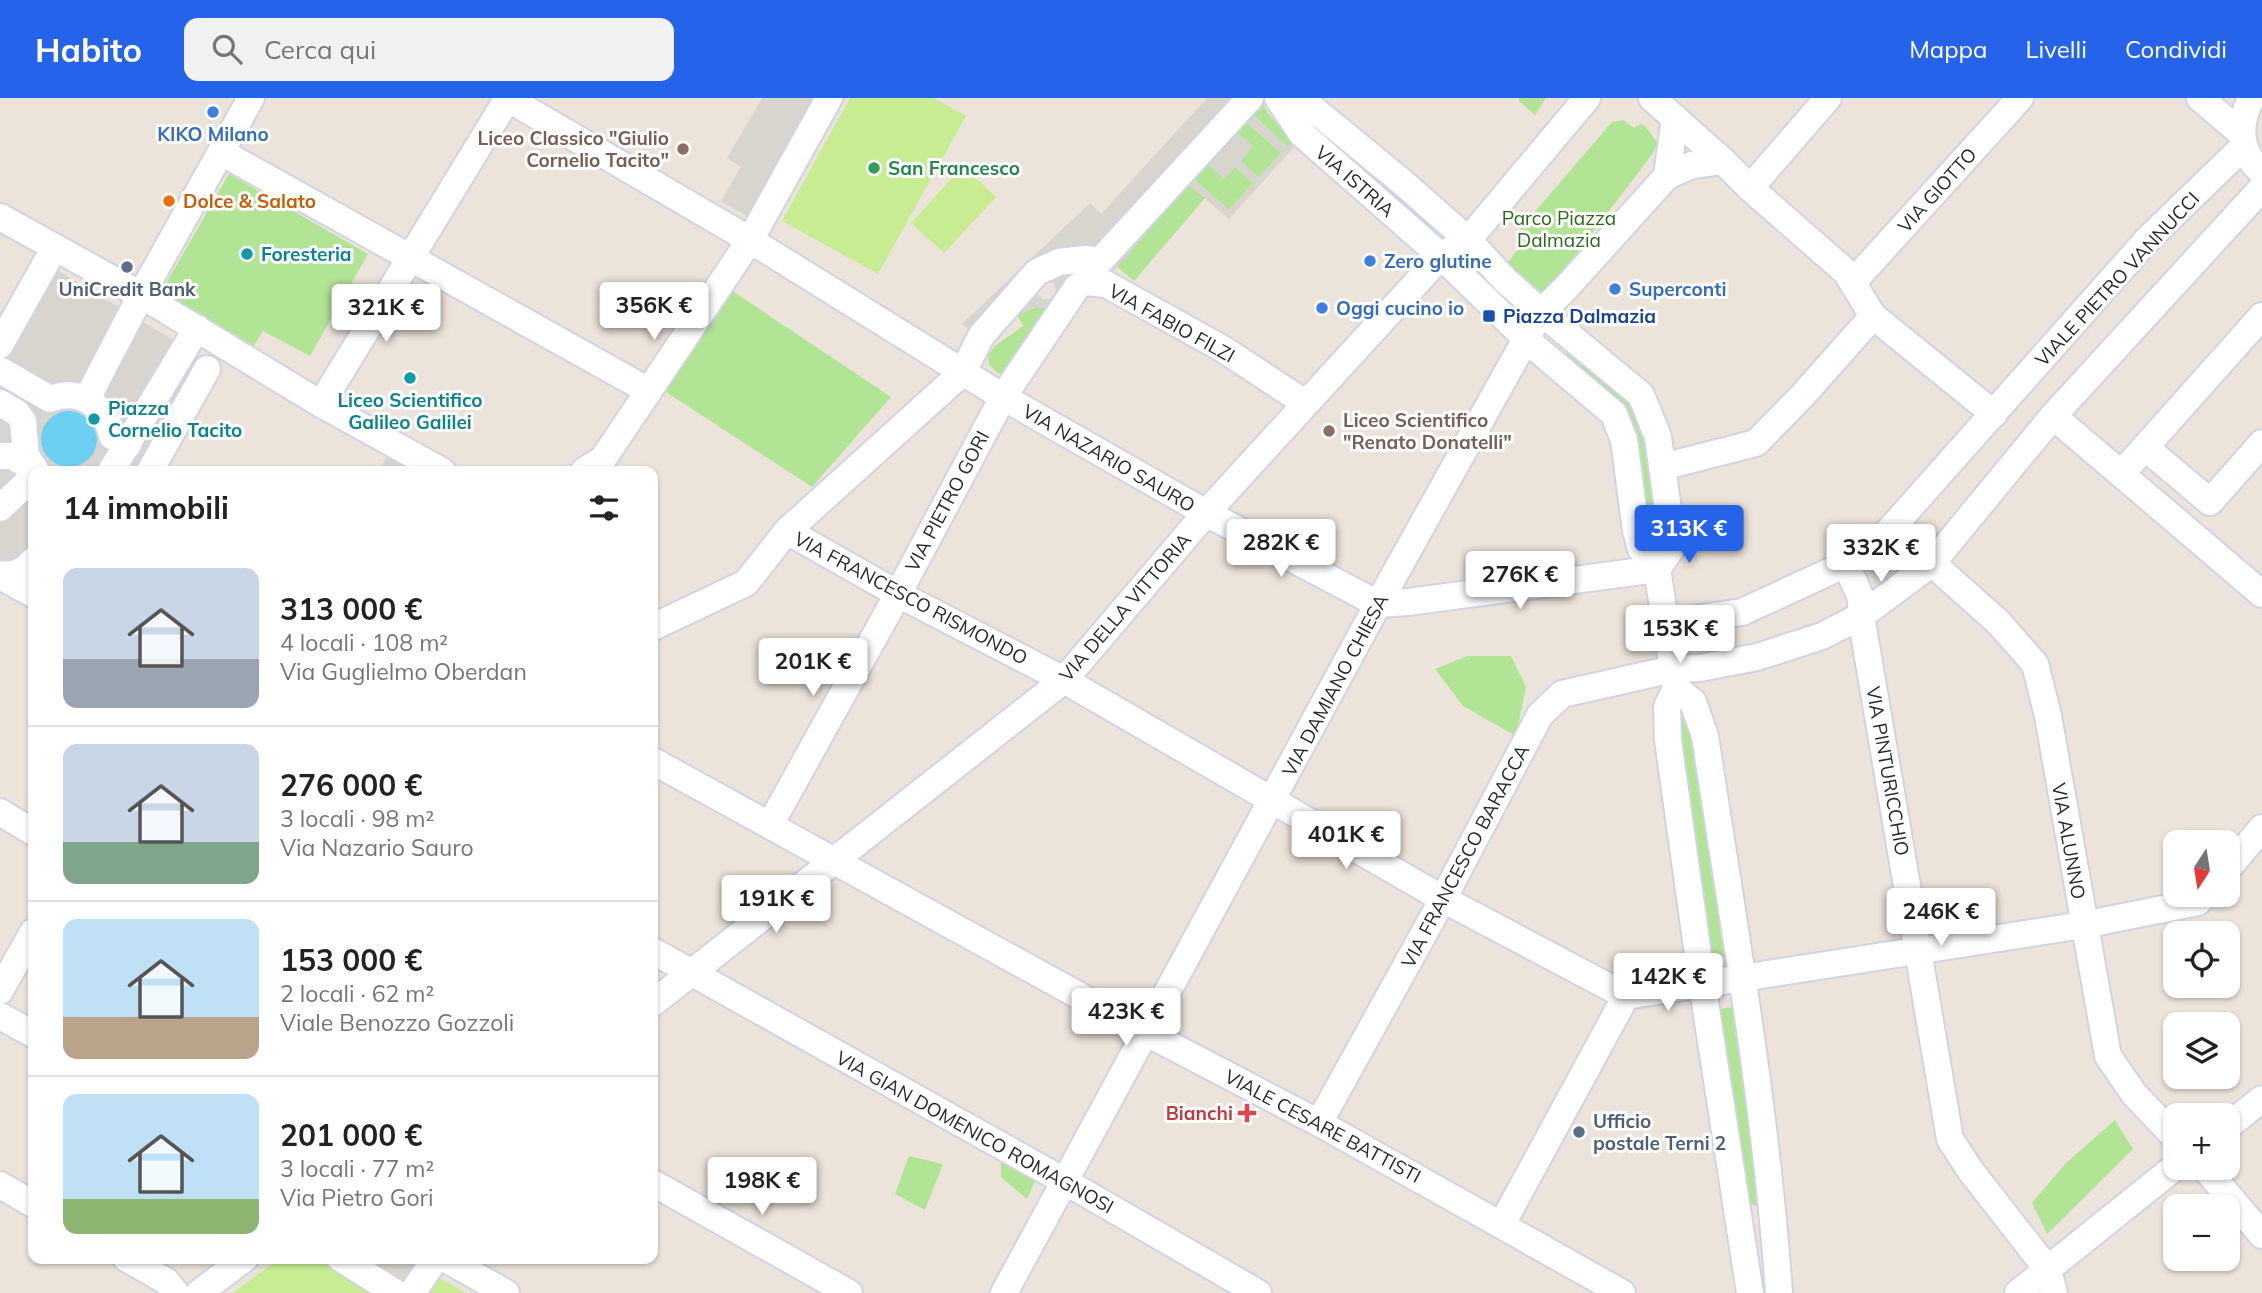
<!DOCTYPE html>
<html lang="it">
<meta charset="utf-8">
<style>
body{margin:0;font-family:Mulish,sans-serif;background:#f2f2f2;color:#222;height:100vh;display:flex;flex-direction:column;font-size:26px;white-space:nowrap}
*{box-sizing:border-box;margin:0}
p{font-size:23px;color:#767676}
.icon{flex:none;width:38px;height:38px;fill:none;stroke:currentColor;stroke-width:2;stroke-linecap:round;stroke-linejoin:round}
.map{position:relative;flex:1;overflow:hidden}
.panel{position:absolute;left:28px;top:368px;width:630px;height:798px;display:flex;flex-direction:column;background:#fff;border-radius:14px;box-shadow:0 2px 5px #0004}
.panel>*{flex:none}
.needle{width:46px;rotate:192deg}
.buttons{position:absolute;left:2163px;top:732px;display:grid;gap:14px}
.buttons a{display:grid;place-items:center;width:77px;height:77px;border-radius:14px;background:#fff;box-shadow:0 2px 5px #0004;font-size:35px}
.price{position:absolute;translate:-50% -60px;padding:0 16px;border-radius:7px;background:#fff;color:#222;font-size:23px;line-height:46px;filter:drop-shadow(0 2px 4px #0008)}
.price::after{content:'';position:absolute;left:50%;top:42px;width:21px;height:16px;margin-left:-10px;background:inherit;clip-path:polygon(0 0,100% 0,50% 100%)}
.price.current{background:#2563eb;color:#fff}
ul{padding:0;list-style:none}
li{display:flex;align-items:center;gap:21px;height:175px;padding:0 35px}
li+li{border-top:2px solid #e0e0e0}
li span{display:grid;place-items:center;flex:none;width:196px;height:140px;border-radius:14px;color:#555}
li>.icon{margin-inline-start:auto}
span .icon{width:84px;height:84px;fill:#fffc;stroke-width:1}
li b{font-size:30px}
h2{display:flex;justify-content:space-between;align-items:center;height:84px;padding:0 35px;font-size:30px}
header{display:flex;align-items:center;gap:42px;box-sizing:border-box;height:98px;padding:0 35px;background:#2563eb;color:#fff}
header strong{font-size:33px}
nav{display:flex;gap:38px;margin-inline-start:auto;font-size:24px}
.search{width:490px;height:63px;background:#f2f2f2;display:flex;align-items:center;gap:18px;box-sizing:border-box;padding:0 24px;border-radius:14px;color:#767676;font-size:26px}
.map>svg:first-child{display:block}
.green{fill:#b2e496}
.pitch{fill:#c7ec91}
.plaza{fill:#d8d4ce;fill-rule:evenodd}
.water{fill:#6bd0f1}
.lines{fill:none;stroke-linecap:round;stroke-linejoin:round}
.minor-casing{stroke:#d0d4e3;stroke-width:30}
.minor{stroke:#fff;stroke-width:26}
.shop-dot{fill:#3f7fe0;stroke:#fff;stroke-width:2.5}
.education-dot{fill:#8d6e63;stroke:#fff;stroke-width:2.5}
.leisure-dot{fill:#2e9e5b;stroke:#fff;stroke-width:2.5}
.food-dot{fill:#e8710a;stroke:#fff;stroke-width:2.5}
.culture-dot{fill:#0f9aa8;stroke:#fff;stroke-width:2.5}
.service-dot{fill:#5c6f8a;stroke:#fff;stroke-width:2.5}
.transit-dot{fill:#1a4fb4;stroke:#fff;stroke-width:2.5}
.health-dot{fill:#e0444e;stroke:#fff;stroke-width:2.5}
.labels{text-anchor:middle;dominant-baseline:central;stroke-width:6;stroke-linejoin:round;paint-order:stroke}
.shop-label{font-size:19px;font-weight:bold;fill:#366cbe;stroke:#fff;text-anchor:start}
.education-label{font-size:19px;font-weight:bold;fill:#785e54;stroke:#fff;text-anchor:end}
.leisure-label{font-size:19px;font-weight:bold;fill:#27864d;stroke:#fff;text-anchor:start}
.street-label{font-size:19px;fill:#292929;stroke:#fff}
.food-label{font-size:19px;font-weight:bold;fill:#c56008;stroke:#fff;text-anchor:start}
.park-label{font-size:19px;fill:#2a6818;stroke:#fff}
.culture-label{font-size:19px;font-weight:bold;fill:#0d838f;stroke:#fff;text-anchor:start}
.service-label{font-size:19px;font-weight:bold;fill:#4e5e75;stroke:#fff}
.transit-label{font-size:19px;font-weight:bold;fill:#164399;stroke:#fff;text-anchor:start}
.health-label{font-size:19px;font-weight:bold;fill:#be3a42;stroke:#fff;text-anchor:end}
</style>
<header>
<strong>Habito</strong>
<div class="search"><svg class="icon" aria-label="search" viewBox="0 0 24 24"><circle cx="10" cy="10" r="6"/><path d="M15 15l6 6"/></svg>Cerca qui</div>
<nav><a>Mappa</a><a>Livelli</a><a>Condividi</a></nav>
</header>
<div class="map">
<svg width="2262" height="1195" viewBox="0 0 2262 1195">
<rect width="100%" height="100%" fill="#ece4db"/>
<g class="green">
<polygon points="1519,0 1546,0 1535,17 1519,3"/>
<path d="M1262 2C1266 18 1283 29 1291 45L1287 49 1251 14Z"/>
<polygon points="1244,22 1281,55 1259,80 1240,63 1235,32"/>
<polygon points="1624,22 1634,30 1641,26 1646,29 1657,44 1654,54 1566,169 1539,197 1504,166 1510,162 1528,136 1520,131 1612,24"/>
<polygon points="1206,64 1235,69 1254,85 1229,112 1192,80"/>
<polygon points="229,76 368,156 310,258 263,233 251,252 160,196"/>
<polygon points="1188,86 1205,100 1134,183 1117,169"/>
<polygon points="731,192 891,299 812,389 666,294"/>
<polygon points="1037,209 1048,211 1004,276 998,275 989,267 988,257 995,248 1023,228 1017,217"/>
<polygon points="1577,250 1634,302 1646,329 1661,418 1652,423 1643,420 1638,364 1564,264 1567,254"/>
<polygon points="1467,558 1511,558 1526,589 1516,638 1463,608 1435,571"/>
<polygon points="1681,615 1693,619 1727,858 1710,860 1673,622"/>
<polygon points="1734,909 1765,1102 1755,1108 1745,1102 1717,911"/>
<polygon points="2115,1022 2133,1051 2047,1136 2032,1105 2066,1065"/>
<polygon points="909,1058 943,1066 925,1112 895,1096"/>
<polygon points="1001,1064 1040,1072 1027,1101 1001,1079"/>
</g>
<g class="pitch">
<polygon points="850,0 934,0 966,18 878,176 782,123"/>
<polygon points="963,68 996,99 944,155 911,125"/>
<polygon points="280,1160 316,1160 373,1195 233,1195"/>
<polygon points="436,1178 466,1195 426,1195"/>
</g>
<g class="plaza">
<polygon points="762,0 846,0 772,133 721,103 741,69 727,60"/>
<path d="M1207 0H1261L1252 15 1286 48 1291 45 1294 49 1229 121 1188 86 1111 177 1048 211 1036 209 1000 225 983 242 962 226 1090 105 1101 116ZM1244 22 1281 55 1259 79 1241 63 1253 48 1235 32ZM1206 65 1224 81 1235 69 1253 85 1229 112 1193 80ZM1048 181 1054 185 1056 194 1050 201H1043L1035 194Z"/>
<polygon points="34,158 218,269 159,373 33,373 33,510 0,491 0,218"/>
<polygon points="394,346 442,373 379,373"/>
<polygon points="316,1160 448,1160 436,1178 373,1195"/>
</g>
<circle class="water" cx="69" cy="341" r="28"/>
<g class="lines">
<defs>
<g id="minor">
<polyline points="507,0 750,142 1003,299 1206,415 1378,506 1408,504 1657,471 1676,590"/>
<polyline points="1278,0 1302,36 1441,158 1536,250 1614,316 1624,342 1636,433 1641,451 1657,471 1673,448 1658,339 1641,297 1541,214 1505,182 1468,142 1401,83 1300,0"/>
<polyline points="1652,0 1723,63 1750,90 1846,174 1873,218 1994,316"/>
<polyline points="2200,0 2241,35"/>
<path d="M2251 0C2238 27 2238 53 2262 74"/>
<polyline points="221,54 649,293"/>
<polyline points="1667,78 1675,20"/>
<polyline points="1750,90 1828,0"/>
<polyline points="0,119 141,197 321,306 442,373"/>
<polyline points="1853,184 2020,0"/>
<polyline points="0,247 55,149"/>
<path d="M0 272 50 301C80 289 106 308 112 338L128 347"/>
<polyline points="87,301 141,197 251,0"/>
<polyline points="0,305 17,315 23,323 26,358 36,373"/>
<polyline points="321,306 508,0"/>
<polyline points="2053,318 2262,496"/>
<polyline points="2146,350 2210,404 2262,345"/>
<polyline points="0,358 12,358 34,371"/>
<polyline points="1662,369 1756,345 1803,297 1873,218"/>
<polyline points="111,373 197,230"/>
<polyline points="150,373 207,271"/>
<polyline points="584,373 603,361 750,142 829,0"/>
<polyline points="2122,375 2262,218"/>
<polyline points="0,410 33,379"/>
<polyline points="787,433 898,496 1064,582 1443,801 1626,898 2083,827 2198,804 2205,796"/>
<polyline points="1932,465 1999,525 2035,566 2048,618 2108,958 2134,996 2175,1039"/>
<polyline points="1846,466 1861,500 1861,518 1950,1041 1970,1072 2048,1172 2054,1195"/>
<path d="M0 476C14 478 24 474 33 463"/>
<polyline points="0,478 33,496"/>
<polyline points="1666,525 1742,514 1846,466 1888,434 2147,142 2244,48"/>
<polyline points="653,529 746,485 787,433 963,274 981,238 1037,174 1059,164 1085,161 1100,163 1250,0"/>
<polyline points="653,663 1145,934 1319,1025 1622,1195"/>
<polyline points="0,714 33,734"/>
<polyline points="770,727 898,496 1003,299 1077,189 1084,184 1106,186 1223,251 1305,305"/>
<polyline points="2228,770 2262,730"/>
<polyline points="653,853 1066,1084 1258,1195"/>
<polyline points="0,893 33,834"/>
<polyline points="653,905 1064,582 1206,415 1441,158 1468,142 1587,0"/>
<polyline points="0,918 33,936"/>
<polyline points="1319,1025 1443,801 1540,617 1562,596 1673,571 1700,570 1757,559 1822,538 1861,518 1932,465 2053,318 2262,90"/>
<polyline points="2228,1028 2262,1001"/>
<polyline points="2204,1069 2262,1137"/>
<polyline points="653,1085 849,1195"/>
<polyline points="0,1087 33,1106"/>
<polyline points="1502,1126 1626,898"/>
<polyline points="126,1160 166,1183 176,1195"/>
<polyline points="340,1160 396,1195"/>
<polyline points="444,1160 506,1195"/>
<polyline points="199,1195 245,1160"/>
<polyline points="412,1195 436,1160"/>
<polyline points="1004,1195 1378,506 1541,214 1564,192 1667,78 1692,67 1723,63"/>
<path d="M1750 1195 1702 885 1668 642 1667 609 1676 590 1693 604 1705 638C1733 823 1766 1008 1779 1195"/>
<polyline points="2018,1195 2175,1069"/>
</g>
</defs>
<use href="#minor" class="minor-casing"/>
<use href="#minor" class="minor"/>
</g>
<g class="shop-dot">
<circle cx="213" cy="14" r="7"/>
<circle cx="1370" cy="163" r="7"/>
<circle cx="1615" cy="191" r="7"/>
<circle cx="1322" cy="210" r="7"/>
</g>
<g class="education-dot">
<circle cx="683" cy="51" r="7"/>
<circle cx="1329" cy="333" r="7"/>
</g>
<circle class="leisure-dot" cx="874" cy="70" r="7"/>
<circle class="food-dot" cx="169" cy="103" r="7"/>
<g class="culture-dot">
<circle cx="247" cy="156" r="7"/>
<circle cx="410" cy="280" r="7"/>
<circle cx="94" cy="321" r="7"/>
</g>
<g class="service-dot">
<circle cx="127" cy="169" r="7"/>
<circle cx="1579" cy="1034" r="7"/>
</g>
<rect class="transit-dot" x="1482" y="211" width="14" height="14" rx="3.5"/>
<path class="health-dot" d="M1243.5 1004.5h7v7h7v7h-7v7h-7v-7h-7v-7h7z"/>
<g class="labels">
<g class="shop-label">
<text x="213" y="36" text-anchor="middle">KIKO Milano</text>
<text x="1384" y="163">Zero glutine</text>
<text x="1629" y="191">Superconti</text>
<text x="1336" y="210">Oggi cucino io</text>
</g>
<g class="education-label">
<text x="669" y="40">Liceo Classico "Giulio<tspan x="669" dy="22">Cornelio Tacito"</tspan></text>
<text x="1343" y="322" text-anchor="start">Liceo Scientifico<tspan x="1343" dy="22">"Renato Donatelli"</tspan></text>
</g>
<g class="leisure-label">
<text x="888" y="70">San Francesco</text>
</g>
<g class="street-label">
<text transform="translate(1355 83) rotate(41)">VIA ISTRIA</text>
<text transform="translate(1937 92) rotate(-48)">VIA GIOTTO</text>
<text transform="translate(2117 181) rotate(-47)">VIALE PIETRO VANNUCCI</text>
<text transform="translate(1172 225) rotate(29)">VIA FABIO FILZI</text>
<text transform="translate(1109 360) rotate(30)">VIA NAZARIO SAURO</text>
<text transform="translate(947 403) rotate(-62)">VIA PIETRO GORI</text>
<text transform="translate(911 500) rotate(28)">VIA FRANCESCO RISMONDO</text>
<text transform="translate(1125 509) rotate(-49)">VIA DELLA VITTORIA</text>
<text transform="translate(1335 587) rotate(-62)">VIA DAMIANO CHIESA</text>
<text transform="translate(1888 673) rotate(80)">VIA PINTURICCHIO</text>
<text transform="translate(2069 743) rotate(80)">VIA ALUNNO</text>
<text transform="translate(1465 758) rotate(-62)">VIA FRANCESCO BARACCA</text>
<text transform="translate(1323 1028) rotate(28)">VIALE CESARE BATTISTI</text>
<text transform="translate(975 1034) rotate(29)">VIA GIAN DOMENICO ROMAGNOSI</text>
</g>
<g class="food-label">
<text x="183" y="103">Dolce &amp; Salato</text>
</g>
<g class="park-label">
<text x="1559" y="120">Parco Piazza<tspan x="1559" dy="22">Dalmazia</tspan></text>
</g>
<g class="culture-label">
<text x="261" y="156">Foresteria</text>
<text x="410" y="302" text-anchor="middle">Liceo Scientifico<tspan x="410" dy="22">Galileo Galilei</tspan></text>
<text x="108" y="310">Piazza<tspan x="108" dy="22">Cornelio Tacito</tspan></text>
</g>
<g class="service-label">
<text x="127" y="191">UniCredit Bank</text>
<text x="1593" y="1023" text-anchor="start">Ufficio<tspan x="1593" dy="22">postale Terni 2</tspan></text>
</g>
<g class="transit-label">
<text x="1503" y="218">Piazza Dalmazia</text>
</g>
<g class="health-label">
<text x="1233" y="1015">Bianchi</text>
</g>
</g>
</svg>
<div class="buttons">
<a><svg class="needle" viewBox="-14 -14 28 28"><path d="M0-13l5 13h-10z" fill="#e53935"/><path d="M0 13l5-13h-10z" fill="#767676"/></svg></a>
<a><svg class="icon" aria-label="locate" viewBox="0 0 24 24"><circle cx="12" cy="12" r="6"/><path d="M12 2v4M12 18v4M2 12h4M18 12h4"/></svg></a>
<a><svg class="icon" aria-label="layers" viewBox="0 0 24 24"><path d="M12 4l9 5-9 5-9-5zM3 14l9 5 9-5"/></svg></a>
<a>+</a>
<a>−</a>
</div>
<b class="price" style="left:654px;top:244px">356K €</b>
<b class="price" style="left:386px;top:246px">321K €</b>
<b class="price current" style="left:1689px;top:467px">313K €</b>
<b class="price" style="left:1281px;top:481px">282K €</b>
<b class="price" style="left:1881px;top:486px">332K €</b>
<b class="price" style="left:1520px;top:513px">276K €</b>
<b class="price" style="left:1680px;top:567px">153K €</b>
<b class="price" style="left:813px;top:600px">201K €</b>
<b class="price" style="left:1346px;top:773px">401K €</b>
<b class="price" style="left:776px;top:837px">191K €</b>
<b class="price" style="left:1941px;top:850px">246K €</b>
<b class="price" style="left:1668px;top:915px">142K €</b>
<b class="price" style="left:1126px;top:950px">423K €</b>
<b class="price" style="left:762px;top:1119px">198K €</b>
<section class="panel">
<h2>14 immobili<svg class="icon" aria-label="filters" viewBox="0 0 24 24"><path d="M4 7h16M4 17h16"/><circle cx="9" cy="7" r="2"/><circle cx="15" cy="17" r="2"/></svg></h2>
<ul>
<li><span style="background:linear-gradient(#c9d6e8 65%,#9aa5b1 0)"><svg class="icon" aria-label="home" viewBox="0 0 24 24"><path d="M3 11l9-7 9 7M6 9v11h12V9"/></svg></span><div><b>313 000 €</b><p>4 locali · 108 m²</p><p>Via Guglielmo Oberdan</p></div></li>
<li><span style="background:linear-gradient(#c9d6e8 70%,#7fa58c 0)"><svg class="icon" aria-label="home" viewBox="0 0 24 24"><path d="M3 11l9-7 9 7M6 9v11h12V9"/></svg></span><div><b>276 000 €</b><p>3 locali · 98 m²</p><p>Via Nazario Sauro</p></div></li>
<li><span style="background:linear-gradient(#bfe0f5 70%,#b9a48a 0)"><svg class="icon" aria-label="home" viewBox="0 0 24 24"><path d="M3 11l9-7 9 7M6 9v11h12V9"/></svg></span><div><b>153 000 €</b><p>2 locali · 62 m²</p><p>Viale Benozzo Gozzoli</p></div></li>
<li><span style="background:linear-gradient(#bfe0f5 75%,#8fb573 0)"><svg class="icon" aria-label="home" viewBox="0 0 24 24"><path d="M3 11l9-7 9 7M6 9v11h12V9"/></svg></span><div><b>201 000 €</b><p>3 locali · 77 m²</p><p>Via Pietro Gori</p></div></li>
</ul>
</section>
</div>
